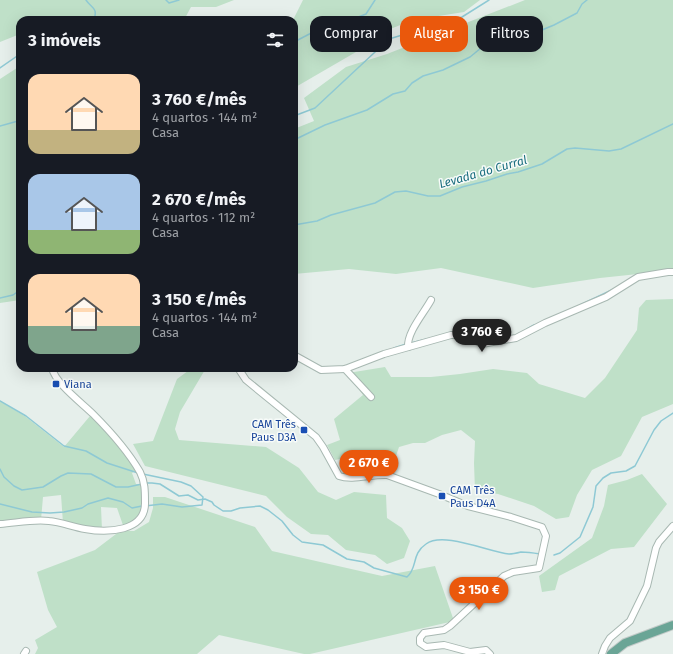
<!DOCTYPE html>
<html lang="pt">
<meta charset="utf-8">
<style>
body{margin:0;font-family:"Fira Sans",sans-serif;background:#242831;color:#f1f3f6;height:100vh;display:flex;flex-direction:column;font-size:15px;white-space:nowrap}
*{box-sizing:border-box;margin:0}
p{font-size:13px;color:#9ea1a6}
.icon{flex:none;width:22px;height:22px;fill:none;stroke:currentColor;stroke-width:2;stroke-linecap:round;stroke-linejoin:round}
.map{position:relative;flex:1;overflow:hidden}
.side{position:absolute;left:16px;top:16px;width:282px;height:356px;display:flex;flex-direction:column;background:#171b24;border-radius:12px;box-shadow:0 4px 16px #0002}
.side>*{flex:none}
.hud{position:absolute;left:310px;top:16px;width:303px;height:36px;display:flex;gap:8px}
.price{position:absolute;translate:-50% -34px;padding:0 9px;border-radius:14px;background:#ea580c;color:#fff;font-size:13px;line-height:26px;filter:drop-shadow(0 1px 2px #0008)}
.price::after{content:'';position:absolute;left:50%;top:24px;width:12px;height:9px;margin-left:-6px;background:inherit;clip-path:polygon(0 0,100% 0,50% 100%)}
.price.on{background:#222;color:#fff}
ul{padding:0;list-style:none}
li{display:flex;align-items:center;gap:12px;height:100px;padding:0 12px}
li span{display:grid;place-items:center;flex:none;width:112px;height:80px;border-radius:12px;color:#555}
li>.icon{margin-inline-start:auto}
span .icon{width:48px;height:48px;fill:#fffc;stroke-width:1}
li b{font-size:17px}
h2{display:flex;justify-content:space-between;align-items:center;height:48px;padding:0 12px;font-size:17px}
.tag{padding:0 14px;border-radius:12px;background:#171b24;box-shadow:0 4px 16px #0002;font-size:14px;line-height:36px}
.tag.on{background:#ea580c;color:#fff}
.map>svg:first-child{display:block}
.green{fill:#bfe0c8}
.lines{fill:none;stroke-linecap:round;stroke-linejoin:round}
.stream{stroke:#8ec9d4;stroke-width:1.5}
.minor-casing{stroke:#a8b8b2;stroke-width:8}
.major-casing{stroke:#c2cac8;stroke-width:10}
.minor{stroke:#fff;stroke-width:6}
.major{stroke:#6aa596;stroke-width:8}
.transit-dot{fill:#1a4fb4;stroke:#f7fbf9;stroke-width:1.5}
.labels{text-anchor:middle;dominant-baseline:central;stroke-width:3;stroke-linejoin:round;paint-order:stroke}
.transit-label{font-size:11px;fill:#164399;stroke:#f7fbf9;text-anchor:start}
.water-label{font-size:12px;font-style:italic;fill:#1c6f80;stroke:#f7fbf9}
</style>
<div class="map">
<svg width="673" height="654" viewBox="0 0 673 654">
<rect width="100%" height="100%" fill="#e6efeb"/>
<g class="green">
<polygon points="0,0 234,0 216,7 191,7 184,20 20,20 20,34 0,42"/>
<polygon points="303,0 480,0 464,12 413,20 375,35 356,52 294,88 294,20 293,20"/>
<polygon points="525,0 673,0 673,272 638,274 600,278 533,288 441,268 396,274 349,269 294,274 294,129 314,121 304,98 346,67 387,54"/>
<polygon points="20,66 20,300 0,303 0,79"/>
<polygon points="673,299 673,404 642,417 621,456 592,470 577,495 569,517 556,519 534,506 498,494 475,491 474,463 475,441 461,430 442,435 425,443 413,443 399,447 392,468 364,469 345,458 335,460 327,445 340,440 334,419 363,395 348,373 385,367 391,377 431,377 460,374 493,369 527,373 539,384 585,398 605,378 637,330 639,308 646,300"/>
<polygon points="192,368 206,368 180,412 175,429 179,440 266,447 299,468 318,492 336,500 354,492 386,495 387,518 402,528 410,541 404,558 387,564 375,555 346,550 328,535 311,534 287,517 266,496 145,466 133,444 153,441 177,379"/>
<polygon points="0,401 26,417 64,447 90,416 100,424 138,469 132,473 136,484 143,484 144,512 124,528 117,508 101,507 102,530 63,523 61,495 43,497 41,520 0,524"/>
<polygon points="642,474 667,504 634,547 611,549 559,576 555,590 542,592 539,576 592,538 604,506 608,485 627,480"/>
<polygon points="153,497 165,497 255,527 272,551 382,576 435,566 454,621 310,654 304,654 219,635 197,654 35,654 38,648 35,640 57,627 48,610 37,572 95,550 120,531 134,531 149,522 153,508"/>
</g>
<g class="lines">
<g class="stream">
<path d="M86 0C92 9 98 7 94 20"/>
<polyline points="166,0 169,3 179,0"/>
<polyline points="294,42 319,29 343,23 366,14 375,0"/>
<polyline points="0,68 20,54"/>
<polyline points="294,116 315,108 389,39 462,17 489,0"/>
<polyline points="0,126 18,121 20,119"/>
<polyline points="294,140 325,125 367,110 393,94 405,91 412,83 423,76 443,70 470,57 481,48 526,30 542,30 554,25 577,13 582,4 587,0"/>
<polyline points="294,225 317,221 331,215 375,203 395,192 406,191 428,196 440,196 462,187 486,181 507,174 518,172 542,164 567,149 575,148 609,151 621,149 673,124"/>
<polyline points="0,298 13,295 20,290"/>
<polyline points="580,305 616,288"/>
<polyline points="527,329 534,325"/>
<polyline points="454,332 464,332"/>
<polyline points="411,343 427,339"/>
<polyline points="394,348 406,344"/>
<polyline points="0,401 26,416 64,446 86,451 107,463 138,473"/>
<polyline points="0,469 4,477 14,486 22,490 43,487 61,476 68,473 91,474 116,487 128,487 142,484"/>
<polyline points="143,474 181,482 191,486 203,497 202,505 182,507 162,504 145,506"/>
<path d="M145 483H152L160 484 179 496 188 495 198 500 205 499 212 502 214 505 223 511H231L240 508 260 506 268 510 282 521 293 535 302 542 323 545 347 559 364 562 374 568 407 577C418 568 411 554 426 544 443 531 489 552 509 554 513 554 517 553 521 552 528 552 534 553 540 554"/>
<polyline points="0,504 32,512 50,513 64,512 82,508 88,504 108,498 123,502 132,508 142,506"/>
<polyline points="554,555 560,553 580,537 593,507 596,486 603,478 611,473 626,471 635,466 654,430 661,421 673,413"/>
</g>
<defs>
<g id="minor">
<path d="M408 347C407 332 424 313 431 300"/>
<polyline points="294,355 321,370 345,369 384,354 451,335 464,335 482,344 516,338 545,323 606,297 638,277 668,272 673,272"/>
<path d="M238 368 246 380 316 437 323 447 339 476C352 481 372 474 387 475L439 494 468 506 511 517 542 527 546 536 539 568 513 572 504 576 450 626 444 630 424 633 420 638V643L426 647 444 645 470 652 486 650 490 654"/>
<polyline points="345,369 371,397"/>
<path d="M0 524C16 523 33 519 49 521 61 522 73 527 85 529 107 533 146 532 145 502 145 491 145 482 140 472 129 453 108 429 93 414 82 403 55 383 52 368"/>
<polyline points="24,654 26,651"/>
<polyline points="602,654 605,646 610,638 630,621 647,586 656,548 659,542 673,526"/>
</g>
<polyline id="major" points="611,654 625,643 673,625"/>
</defs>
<use href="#minor" class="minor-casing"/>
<use href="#major" class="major-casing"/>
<use href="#minor" class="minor"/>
<use href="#major" class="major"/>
</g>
<g class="transit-dot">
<rect x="52" y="380" width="8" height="8" rx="2"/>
<rect x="300" y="426" width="8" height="8" rx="2"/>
<rect x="438" y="492" width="8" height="8" rx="2"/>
</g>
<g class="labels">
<g class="transit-label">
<text x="64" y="384">Viana</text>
<text x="296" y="424" text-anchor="end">CAM Três<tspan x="296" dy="13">Paus D3A</tspan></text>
<text x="450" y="490">CAM Três<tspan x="450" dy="13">Paus D4A</tspan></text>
</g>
<g class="water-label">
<text transform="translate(483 172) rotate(-16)">Levada do Curral</text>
</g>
</g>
</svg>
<b class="price on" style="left:482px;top:353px">3 760 €</b>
<b class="price" style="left:369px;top:484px">2 670 €</b>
<b class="price" style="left:479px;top:611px">3 150 €</b>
<div class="hud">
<a class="tag">Comprar</a>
<a class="tag on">Alugar</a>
<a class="tag">Filtros</a>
</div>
<section class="side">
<h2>3 imóveis<svg class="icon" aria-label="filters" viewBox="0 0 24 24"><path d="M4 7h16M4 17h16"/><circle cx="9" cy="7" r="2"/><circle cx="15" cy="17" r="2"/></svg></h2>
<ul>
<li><span style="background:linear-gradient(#ffd9b3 70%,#c2b280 0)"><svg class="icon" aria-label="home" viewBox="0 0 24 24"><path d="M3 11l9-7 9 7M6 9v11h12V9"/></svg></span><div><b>3 760 €/mês</b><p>4 quartos · 144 m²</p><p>Casa</p></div></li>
<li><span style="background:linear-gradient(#a9c7e8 70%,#8fb573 0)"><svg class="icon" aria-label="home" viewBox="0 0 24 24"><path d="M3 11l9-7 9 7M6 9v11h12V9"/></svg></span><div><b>2 670 €/mês</b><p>4 quartos · 112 m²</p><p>Casa</p></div></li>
<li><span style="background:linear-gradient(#ffd9b3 65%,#7fa58c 0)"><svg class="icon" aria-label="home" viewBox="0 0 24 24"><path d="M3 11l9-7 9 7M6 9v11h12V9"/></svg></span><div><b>3 150 €/mês</b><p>4 quartos · 144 m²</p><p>Casa</p></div></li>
</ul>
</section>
</div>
